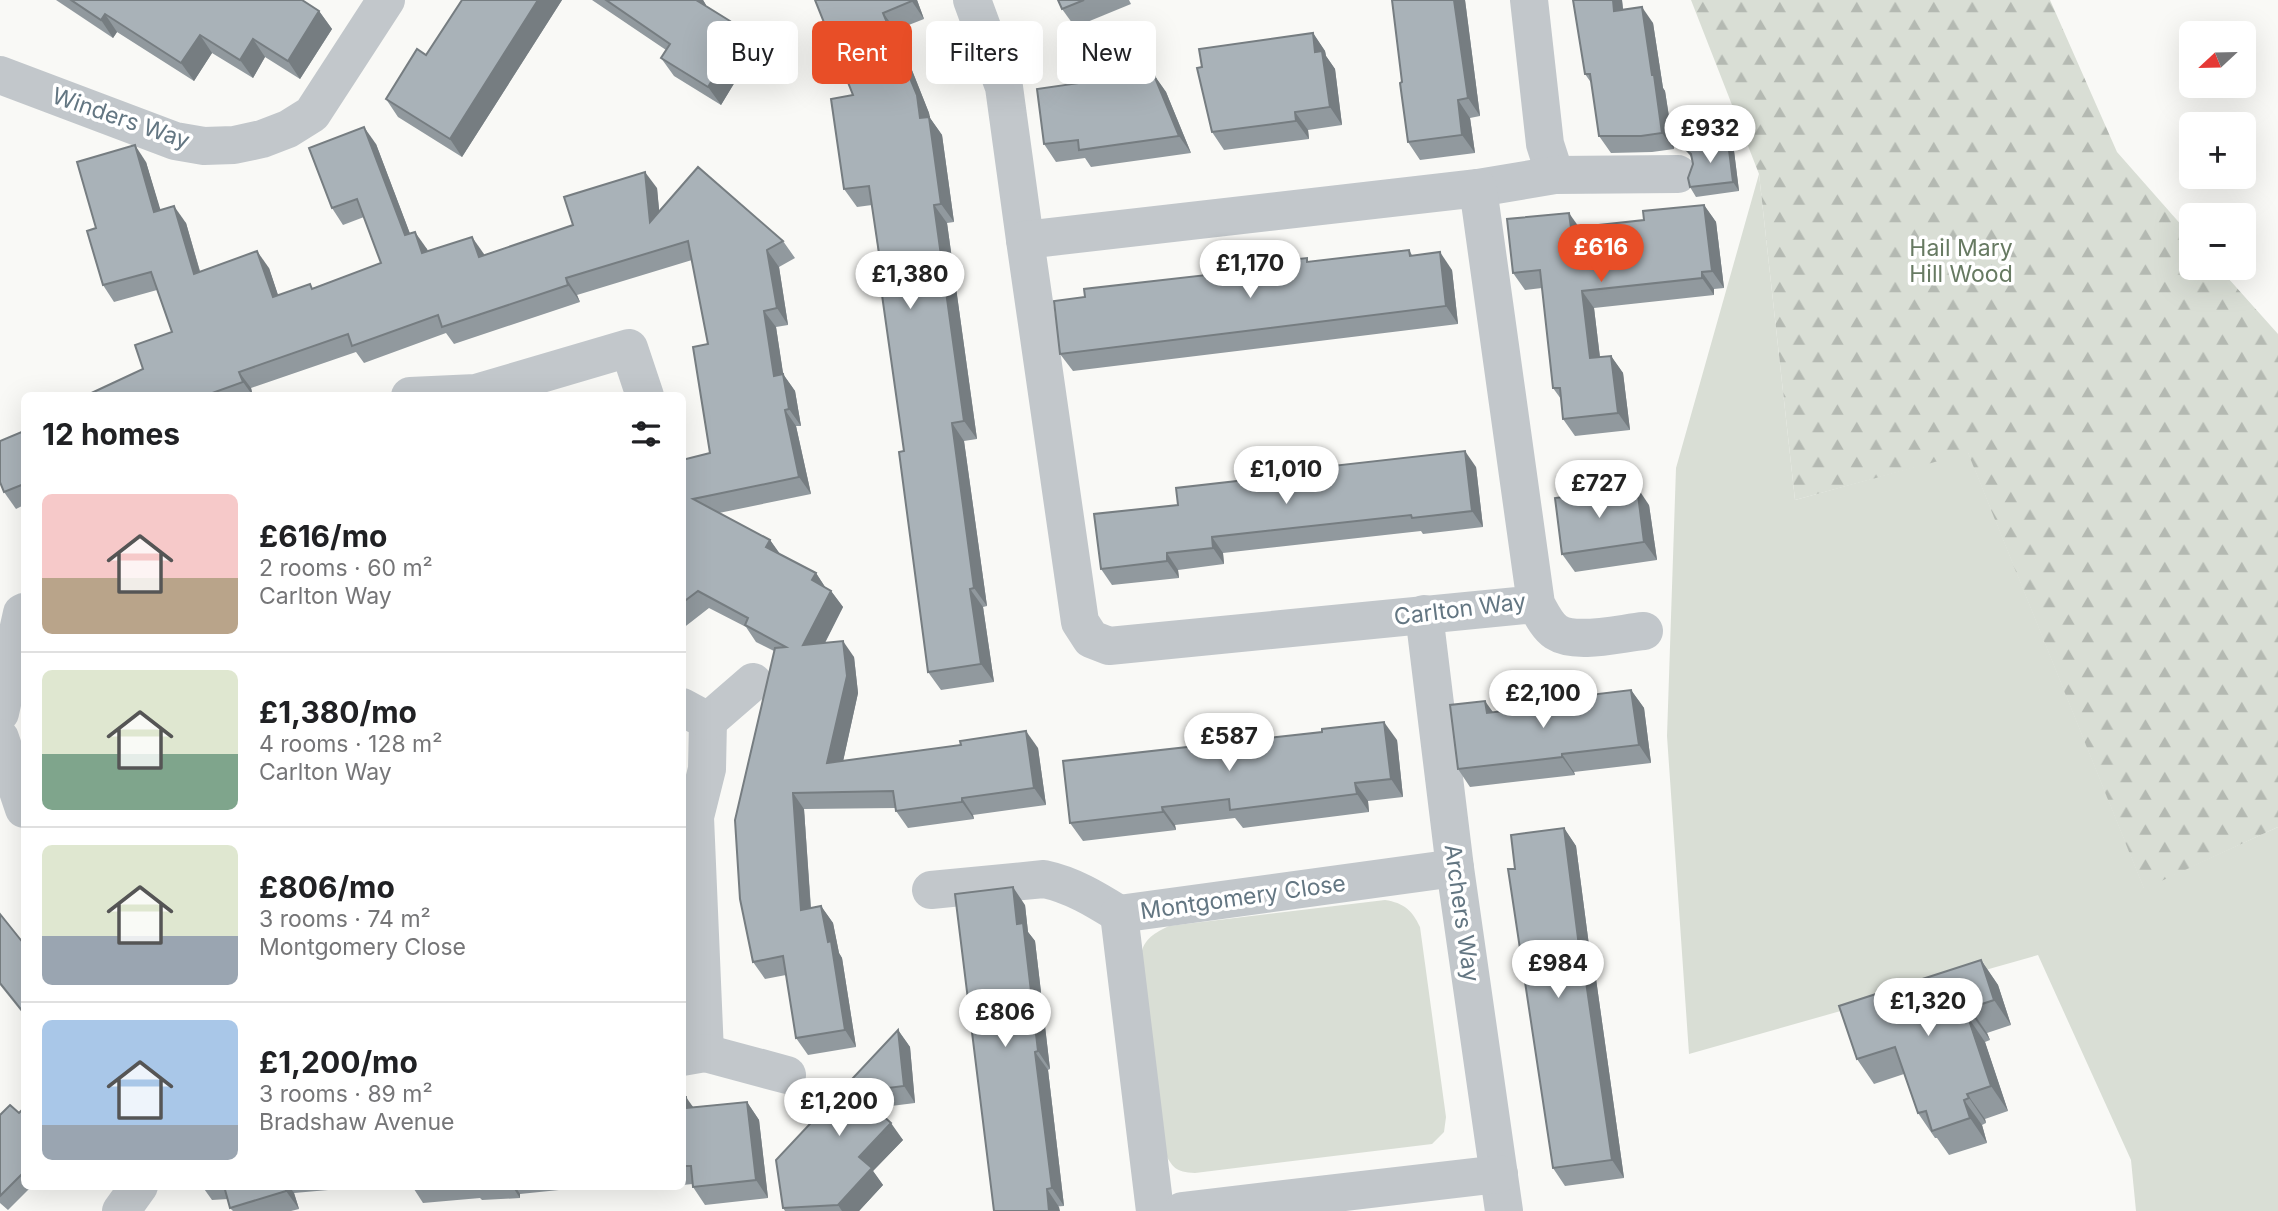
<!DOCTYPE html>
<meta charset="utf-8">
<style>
body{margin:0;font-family:Inter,sans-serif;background:#f2f2f2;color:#202124;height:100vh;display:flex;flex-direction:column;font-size:26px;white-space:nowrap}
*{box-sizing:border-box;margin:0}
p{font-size:23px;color:#757577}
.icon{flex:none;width:38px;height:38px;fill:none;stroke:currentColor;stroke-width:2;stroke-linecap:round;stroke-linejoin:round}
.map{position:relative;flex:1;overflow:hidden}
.side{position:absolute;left:21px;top:392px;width:665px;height:798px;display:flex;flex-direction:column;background:#fff;border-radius:10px;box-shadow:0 7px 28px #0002}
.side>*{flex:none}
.hud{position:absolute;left:707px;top:21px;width:665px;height:63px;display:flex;gap:14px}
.needle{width:46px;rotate:248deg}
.fabs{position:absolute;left:2179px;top:21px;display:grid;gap:14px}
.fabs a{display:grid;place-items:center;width:77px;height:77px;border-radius:10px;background:#fff;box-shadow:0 7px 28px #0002;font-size:35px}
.price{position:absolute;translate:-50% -60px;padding:0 16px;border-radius:24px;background:#fff;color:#222;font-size:23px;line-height:46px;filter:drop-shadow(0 2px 4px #0008)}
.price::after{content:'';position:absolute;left:50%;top:42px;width:21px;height:16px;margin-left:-10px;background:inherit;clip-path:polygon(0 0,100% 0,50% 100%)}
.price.on{background:#e84e27;color:#fff}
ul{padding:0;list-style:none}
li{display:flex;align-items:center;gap:21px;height:175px;padding:0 21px}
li+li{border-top:2px solid #e0e0e0}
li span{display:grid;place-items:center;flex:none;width:196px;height:140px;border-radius:10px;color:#555}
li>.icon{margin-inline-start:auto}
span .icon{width:84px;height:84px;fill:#fffc;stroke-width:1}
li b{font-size:30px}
h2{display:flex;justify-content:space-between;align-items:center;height:84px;padding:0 21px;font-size:30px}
.chip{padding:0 24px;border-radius:10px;background:#fff;box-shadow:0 7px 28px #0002;font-size:24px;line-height:63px}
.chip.on{background:#e84e27;color:#fff}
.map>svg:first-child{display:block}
.green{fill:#d9ded5}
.forest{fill:url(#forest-firs)}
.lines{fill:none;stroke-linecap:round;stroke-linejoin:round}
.minor{stroke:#c2c7cb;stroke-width:38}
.wall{fill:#91999e}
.shaded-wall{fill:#767d81}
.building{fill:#a9b2b8;stroke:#767d81;stroke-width:2}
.labels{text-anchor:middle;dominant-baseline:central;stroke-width:7;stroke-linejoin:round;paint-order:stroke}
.street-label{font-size:23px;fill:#637682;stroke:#fff}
.park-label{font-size:23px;fill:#677a62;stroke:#fff}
</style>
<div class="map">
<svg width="2278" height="1211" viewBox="0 0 2278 1211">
<defs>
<pattern id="forest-firs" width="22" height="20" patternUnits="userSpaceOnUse" patternTransform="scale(1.75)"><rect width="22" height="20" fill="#d9ded5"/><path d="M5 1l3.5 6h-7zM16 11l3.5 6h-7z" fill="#b4b9b2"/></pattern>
</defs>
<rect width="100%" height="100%" fill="#f9f9f6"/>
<g class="green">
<polygon points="1759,174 1795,500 1968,452 2144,888 2278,827 2278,1211 2136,1211 2131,1160 2038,955 1689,1054 1667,736 1676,468"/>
<path d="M1385 900C1404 903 1412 910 1420 927L1446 1117 1444 1132 1432 1144 1195 1173C1175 1172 1173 1168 1163 1150L1141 955C1144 938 1155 933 1169 926Z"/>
</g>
<polygon class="forest" points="1691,0 2050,0 2117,152 2191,236 2191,268 2219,268 2278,334 2278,827 2144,889 1968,453 1795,500 1759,174"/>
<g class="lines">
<g class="minor">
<polyline points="972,0 1004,87 1025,240"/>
<polyline points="1529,0 1545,144 1555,175"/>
<polyline points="0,75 175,141 204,146 234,145 262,139 288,129 312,114 386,0"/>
<polyline points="1478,188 1555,175 1678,174"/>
<polyline points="410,396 476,393 629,348 645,396"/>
<path d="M1536 604 1109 646 1091 639 1080 622 1025 240 1478 188 1536 604C1541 613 1547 626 1556 632 1576 645 1621 633 1644 631"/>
<polyline points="1424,614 1455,868 1504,1211"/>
<polyline points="682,707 708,721 707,769 695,817 705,1053 682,1057"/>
<polyline points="0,713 22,613 24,612"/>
<polyline points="708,721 753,682"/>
<polyline points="0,738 24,809"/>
<path d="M931 890 1044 879C1072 885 1095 899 1119 914"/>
<polyline points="705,1053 787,1075"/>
<polyline points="121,1211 139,1186"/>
<polyline points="1155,1211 1119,914 1455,868"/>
<polyline points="1182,1211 1499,1174"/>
</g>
</g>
<g class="wall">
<polygon points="56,0 302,0 319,11 332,29 300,79 265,57 253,78 212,53 194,81 117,32 113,38"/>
<polygon points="462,0 562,0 462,157 398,117 386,99 426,55"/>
<polygon points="592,0 703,0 706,5 706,6 743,39 734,53 744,67 721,105 674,76 661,58 666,50"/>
<polygon points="815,0 917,0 924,19 896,30 929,113 930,118 942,135 954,222 947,223 977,439 964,441 987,606 983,607 994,682 941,690 928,672 904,451 872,205 857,207 844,189 853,95"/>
<polygon points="1058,0 1129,0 1131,4 1075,27 1062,9"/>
<polygon points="1465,0 1480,116 1470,118 1475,153 1420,160 1408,142 1402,82"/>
<polygon points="1573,0 1622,0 1623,10 1653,23 1663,88 1665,91 1674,149 1652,152 1611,153 1599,136 1592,84 1585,74"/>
<polygon points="1313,33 1325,51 1326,56 1335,69 1342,125 1308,130 1309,139 1224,150 1212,132 1202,67"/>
<polygon points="1154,75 1166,92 1191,153 1091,167 1085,158 1056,162 1044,144 1122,79"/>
<polygon points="1728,142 1734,151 1739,191 1696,197 1690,187 1693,164 1692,158 1684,148"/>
<polygon points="376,144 410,234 427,249 428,251 484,254 484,255 573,225 657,188 659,211 783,241 795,258 779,267 788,325 776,327 783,374 795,391 801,426 796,426 811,494 719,513 770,540 780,554 816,573 825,587 831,591 843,607 825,643 854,657 858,693 843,761 1038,748 1046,805 973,815 974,819 908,828 896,811 895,808 804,809 811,908 821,906 833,923 839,953 842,958 856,1047 808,1055 796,1038 786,975 765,979 753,962 774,651 756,642 746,627 709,608 682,629 682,460 710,453 708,344 692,260 577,295 580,302 454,344 446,333 364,363 356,352 251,388 253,396 85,396 143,369 172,332 157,290 114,302 103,285 96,228 146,162 160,210 186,223 200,271 269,268 278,295 313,288 381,263 364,217 343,225 332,208"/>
<polygon points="1704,205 1716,222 1724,288 1714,289 1714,295 1594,308 1600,357 1611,356 1623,373 1630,430 1575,436 1563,419 1561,399 1553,388 1542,288 1525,290 1513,273 1579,227 1644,220"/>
<polygon points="1409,250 1412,255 1452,270 1458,324 1073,371 1060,354 1085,297 1216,274"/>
<polygon points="24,431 24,505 16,509 4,492"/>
<polygon points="1476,467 1483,527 1423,534 1421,531 1223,553 1224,564 1178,570 1179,578 1112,585 1101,569 1178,505"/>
<polygon points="1649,505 1657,560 1575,572 1562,554"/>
<polygon points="1631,690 1644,708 1651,763 1574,772 1575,775 1470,787 1458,769 1493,712 1565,704"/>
<polygon points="1397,740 1403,797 1368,801 1369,812 1243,828 1235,818 1175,825 1176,830 1083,841 1070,823"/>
<polygon points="1564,828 1576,846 1593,976 1596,979 1624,1178 1565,1186 1553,1168 1515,869"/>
<polygon points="1025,905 1028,932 1035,941 1050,1069 1048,1070 1064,1206 994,1211"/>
<polygon points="0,914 24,944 24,1015 0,985"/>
<polygon points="1981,960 1998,985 2011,1025 1987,1033 1990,1040 1985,1042 2008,1111 1985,1119 1986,1123 1982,1125 1987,1143 1949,1155 1937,1138 1935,1138 1918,1113 1904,1074 1874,1084 1857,1059"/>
<polygon points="898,1030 910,1047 915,1103 875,1108 903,1140 873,1171 883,1185 859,1211 785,1211 783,1208"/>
<polygon points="682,1097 693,1107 747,1102 759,1120 768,1198 705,1205 693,1187 693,1184 682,1185"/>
<polygon points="24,1108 24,1186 32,1186 8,1210 0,1203 0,1115 19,1113"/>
<polygon points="202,1186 374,1186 294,1193 299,1209 291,1211 233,1211 230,1208 228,1199 212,1200"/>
<polygon points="412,1186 598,1186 520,1194 520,1198 482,1200 480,1198 423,1203"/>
<polygon points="618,1186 664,1186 620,1190"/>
</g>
<g class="shaded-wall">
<polygon points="538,0 562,0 462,157 450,139"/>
<polygon points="692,0 703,0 706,5 701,13"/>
<polygon points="911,0 917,0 924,19"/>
<polygon points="1454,0 1465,0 1480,116 1468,98"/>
<polygon points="1613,0 1622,0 1625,28 1614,11"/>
<polygon points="1642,7 1653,23 1663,88 1665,91 1674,149 1662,133 1652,75"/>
<polygon points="319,11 332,29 300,79 288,61"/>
<polygon points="883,13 896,30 929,113 930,118 942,135 954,222 941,204 920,118"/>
<polygon points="105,14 117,32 113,38 101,20"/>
<polygon points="730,21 743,39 734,53 744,67 721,105 708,87 718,41"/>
<polygon points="1313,33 1325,51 1326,56 1335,69 1342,125 1330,107 1315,52"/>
<polygon points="200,35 212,53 194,81 181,63"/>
<polygon points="253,39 265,57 253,78 240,60"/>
<polygon points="1154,75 1166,92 1191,153 1179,136"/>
<polygon points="1458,100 1470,118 1475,153 1462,135"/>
<polygon points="1295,112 1308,130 1309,139 1296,121"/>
<polygon points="364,127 376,144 417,252 405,235"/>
<polygon points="1728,142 1734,151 1739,191 1733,182"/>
<polygon points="135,145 146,162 166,228 154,212"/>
<polygon points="645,172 657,188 662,239 650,222"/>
<polygon points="934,205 947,223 977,439 964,421"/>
<polygon points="1704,205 1716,222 1724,288 1712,271"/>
<polygon points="174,206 186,223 205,290 194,274"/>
<polygon points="1569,213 1581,230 1571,228"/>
<polygon points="415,232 427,249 434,270 422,253"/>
<polygon points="472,237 484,254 490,274 479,257"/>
<polygon points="767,250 779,267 788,325 777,308"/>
<polygon points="257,251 269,268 284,313 273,297"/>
<polygon points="1440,252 1452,270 1458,324 1446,306"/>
<polygon points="1702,272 1714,289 1714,295 1702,278"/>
<polygon points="566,278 577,295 580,302 568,285"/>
<polygon points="1582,291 1594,308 1602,375 1590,358"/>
<polygon points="764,311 776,327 786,392 774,376"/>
<polygon points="1611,356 1623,373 1630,430 1618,413"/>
<polygon points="239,372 251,388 253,396 243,382"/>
<polygon points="783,374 795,391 801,426 789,409"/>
<polygon points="785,410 796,426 811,494 799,477"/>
<polygon points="952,423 964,441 987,606 974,588"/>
<polygon points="1465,451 1476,467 1483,527 1472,511"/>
<polygon points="1637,487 1649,505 1657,560 1644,542"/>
<polygon points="1212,537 1223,553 1224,564 1213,548"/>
<polygon points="770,540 782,557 766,547"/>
<polygon points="1167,553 1178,570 1179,578 1167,561"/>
<polygon points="816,573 827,590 812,580"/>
<polygon points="970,589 983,607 994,682 981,664"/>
<polygon points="831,591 843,607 815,662 803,645"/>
<polygon points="843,641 854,657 858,693 839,780 827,763"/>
<polygon points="1631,690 1644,708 1651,763 1639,745"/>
<polygon points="1485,701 1498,719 1487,713"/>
<polygon points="1384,722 1397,740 1403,797 1391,779"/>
<polygon points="1026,731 1038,748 1046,805 1034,788"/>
<polygon points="1562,754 1574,772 1575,775 1562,757"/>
<polygon points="1355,783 1368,801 1369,812 1357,794"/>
<polygon points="793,793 804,809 812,927 801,910"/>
<polygon points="962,798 973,815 974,819 962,802"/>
<polygon points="1162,807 1175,825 1176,830 1163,812"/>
<polygon points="1564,828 1576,846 1593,976 1596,979 1624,1178 1612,1160 1581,962"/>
<polygon points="1013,887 1025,905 1028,932 1035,941 1050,1069 1038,1051 1017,924"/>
<polygon points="821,906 833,923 839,953 842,958 856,1047 845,1030"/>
<polygon points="1981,960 1998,985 2011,1025 1994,1000"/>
<polygon points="1970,1008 1987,1033 1990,1040 1972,1015"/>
<polygon points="1968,1017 1985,1042 2008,1111 1991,1086"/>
<polygon points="898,1030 910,1047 915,1103 904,1086"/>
<polygon points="1035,1052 1048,1070 1064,1206 1052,1188"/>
<polygon points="1967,1094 1985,1119 1986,1123 1969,1098"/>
<polygon points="686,1097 698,1114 687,1108"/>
<polygon points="1964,1100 1982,1125 1987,1143 1970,1118"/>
<polygon points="747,1102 759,1120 768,1198 756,1180"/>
<polygon points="891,1123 903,1140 873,1171 883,1185 859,1211 842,1211 838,1205 859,1157"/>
<polygon points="285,1186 289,1186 294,1193 299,1209 286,1191"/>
<polygon points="512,1186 515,1186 520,1194 520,1198"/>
<polygon points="1047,1189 1059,1207 1060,1211 1049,1211"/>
</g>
<g class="building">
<polygon points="71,0 302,0 319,11 288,61 253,39 240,60 200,35 181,63 105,14 101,20"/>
<polygon points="462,0 538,0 450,139 386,99 417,49 426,55"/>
<polygon points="606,0 696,0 730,21 718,41 731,50 708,87 661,58 670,44"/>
<polygon points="815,0 911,0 912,1 883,13 917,95 920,118 929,117 941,204 934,205 964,421 952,423 974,588 970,589 981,664 928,672 899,452 904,451 881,288 884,287 869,186 844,189 831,99 853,95"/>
<polygon points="1058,0 1084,0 1062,9"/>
<polygon points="1392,0 1454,0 1468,98 1458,100 1462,135 1408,142 1400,83 1402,82"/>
<polygon points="1573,0 1613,0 1614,11 1642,7 1652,75 1654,75 1662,133 1641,136 1599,136 1590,74 1585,74"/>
<polygon points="1313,33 1315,52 1322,51 1330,107 1295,112 1296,121 1212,132 1197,68 1202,67 1199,49"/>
<polygon points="1154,75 1179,136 1079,150 1078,140 1044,144 1037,89 1120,77 1121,80"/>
<polygon points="364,127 405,235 415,232 422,253 472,237 479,257 573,225 564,197 645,172 650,222 698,167 783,241 767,250 777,308 764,311 774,376 783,374 789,409 785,410 799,477 693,499 770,540 766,547 816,573 812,580 831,591 803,645 843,641 847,676 827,763 961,745 960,741 1026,731 1034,788 962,798 962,802 896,811 893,791 793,793 801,910 821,906 828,942 831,941 845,1030 796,1038 783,956 753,962 740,899 735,820 775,648 786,647 745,625 748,618 698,591 682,603 682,460 710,453 693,347 708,344 688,241 566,278 568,285 442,327 438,315 352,346 348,334 239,372 243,382 204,396 85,396 143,369 135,345 172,332 151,272 103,285 87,231 96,228 77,162 135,145 154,212 174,206 194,274 257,251 273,297 310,284 312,289 381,263 357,199 332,208 309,148"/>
<polygon points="1728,142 1733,182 1690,187 1688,178 1693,164 1691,154 1684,148"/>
<polygon points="1704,205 1712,271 1702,272 1702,278 1582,291 1590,358 1611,356 1618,413 1563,419 1560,388 1553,388 1540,270 1513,273 1507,219 1569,213 1571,228 1644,220 1643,211"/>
<polygon points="1409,250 1410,256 1440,252 1446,306 1060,354 1054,301 1085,297 1084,289 1216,274 1215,268 1307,258 1307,262"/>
<polygon points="24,431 24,484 4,492 0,482 0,441"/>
<polygon points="1465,451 1472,511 1412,518 1411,515 1212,537 1213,548 1167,553 1167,561 1101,569 1094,514 1178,505 1176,488 1324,471 1323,467"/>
<polygon points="1637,487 1644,542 1562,554 1555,498"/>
<polygon points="1631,690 1639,745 1562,754 1562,757 1458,769 1450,705 1485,701 1487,713 1565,704 1564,698"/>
<polygon points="1384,722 1391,779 1355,783 1357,794 1230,810 1229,799 1162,807 1163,812 1070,823 1063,761 1322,732 1322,729"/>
<polygon points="1564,828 1581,962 1583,961 1612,1160 1553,1168 1508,869 1515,869 1511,835"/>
<polygon points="1013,887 1017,924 1023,923 1038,1051 1035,1052 1052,1188 1047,1189 1049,1211 994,1211 955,894"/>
<polygon points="0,914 24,944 24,1013 0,983"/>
<polygon points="1981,960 1994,1000 1970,1008 1972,1015 1968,1017 1991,1086 1967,1094 1969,1098 1964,1100 1970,1118 1932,1131 1926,1111 1918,1113 1895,1047 1857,1059 1839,1006"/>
<polygon points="898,1030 904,1086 857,1092 891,1123 859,1157 872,1168 838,1205 783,1208 776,1160"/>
<polygon points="682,1097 686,1097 687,1108 747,1102 756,1180 693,1187 691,1166 682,1166"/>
<polygon points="10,1105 19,1113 24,1108 24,1172 0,1196 0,1115"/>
<polygon points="224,1186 285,1186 286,1191 230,1208"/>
</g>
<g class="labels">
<g class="street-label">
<text transform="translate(121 118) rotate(19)">Winders Way</text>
<text transform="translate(1460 609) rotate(-7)">Carlton Way</text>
<text transform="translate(1243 897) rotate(-8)">Montgomery Close</text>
<text transform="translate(1462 913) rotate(82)">Archers Way</text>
</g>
<g class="park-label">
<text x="1961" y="248">Hail Mary<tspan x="1961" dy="26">Hill Wood</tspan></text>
</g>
</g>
</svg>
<div class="fabs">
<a><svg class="needle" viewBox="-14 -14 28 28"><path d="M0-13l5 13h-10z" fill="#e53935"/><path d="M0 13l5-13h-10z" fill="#757577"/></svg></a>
<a>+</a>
<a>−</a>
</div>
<b class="price" style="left:1710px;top:165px">£932</b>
<b class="price on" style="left:1601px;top:284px">£616</b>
<b class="price" style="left:1250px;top:300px">£1,170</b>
<b class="price" style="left:910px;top:311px">£1,380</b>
<b class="price" style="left:1286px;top:506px">£1,010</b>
<b class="price" style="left:1599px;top:520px">£727</b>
<b class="price" style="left:1543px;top:730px">£2,100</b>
<b class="price" style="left:1229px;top:773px">£587</b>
<b class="price" style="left:1558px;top:1000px">£984</b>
<b class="price" style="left:1928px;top:1038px">£1,320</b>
<b class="price" style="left:1005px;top:1049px">£806</b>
<b class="price" style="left:839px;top:1138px">£1,200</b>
<div class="hud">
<a class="chip">Buy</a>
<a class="chip on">Rent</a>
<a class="chip">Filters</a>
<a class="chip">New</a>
</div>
<section class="side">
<h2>12 homes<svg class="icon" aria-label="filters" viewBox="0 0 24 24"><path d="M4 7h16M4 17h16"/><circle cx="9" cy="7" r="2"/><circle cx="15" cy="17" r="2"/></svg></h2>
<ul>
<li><span style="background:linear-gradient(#f6c9c9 60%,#b9a48a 0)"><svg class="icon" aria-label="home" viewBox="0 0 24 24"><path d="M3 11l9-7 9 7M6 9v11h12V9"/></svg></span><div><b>£616/mo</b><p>2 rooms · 60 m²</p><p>Carlton Way</p></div></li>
<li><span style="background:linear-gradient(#dfe7d0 60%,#7fa58c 0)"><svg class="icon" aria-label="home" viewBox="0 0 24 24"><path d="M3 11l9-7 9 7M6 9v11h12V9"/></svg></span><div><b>£1,380/mo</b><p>4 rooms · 128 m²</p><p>Carlton Way</p></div></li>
<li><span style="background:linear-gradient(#dfe7d0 65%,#9aa5b1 0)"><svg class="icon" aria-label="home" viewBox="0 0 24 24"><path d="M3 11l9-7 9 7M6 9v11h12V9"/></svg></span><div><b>£806/mo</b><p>3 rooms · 74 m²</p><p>Montgomery Close</p></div></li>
<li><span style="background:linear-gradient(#a9c7e8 75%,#9aa5b1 0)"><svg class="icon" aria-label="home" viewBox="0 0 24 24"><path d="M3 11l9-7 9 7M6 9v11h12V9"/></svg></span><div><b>£1,200/mo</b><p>3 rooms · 89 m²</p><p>Bradshaw Avenue</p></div></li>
</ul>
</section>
</div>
